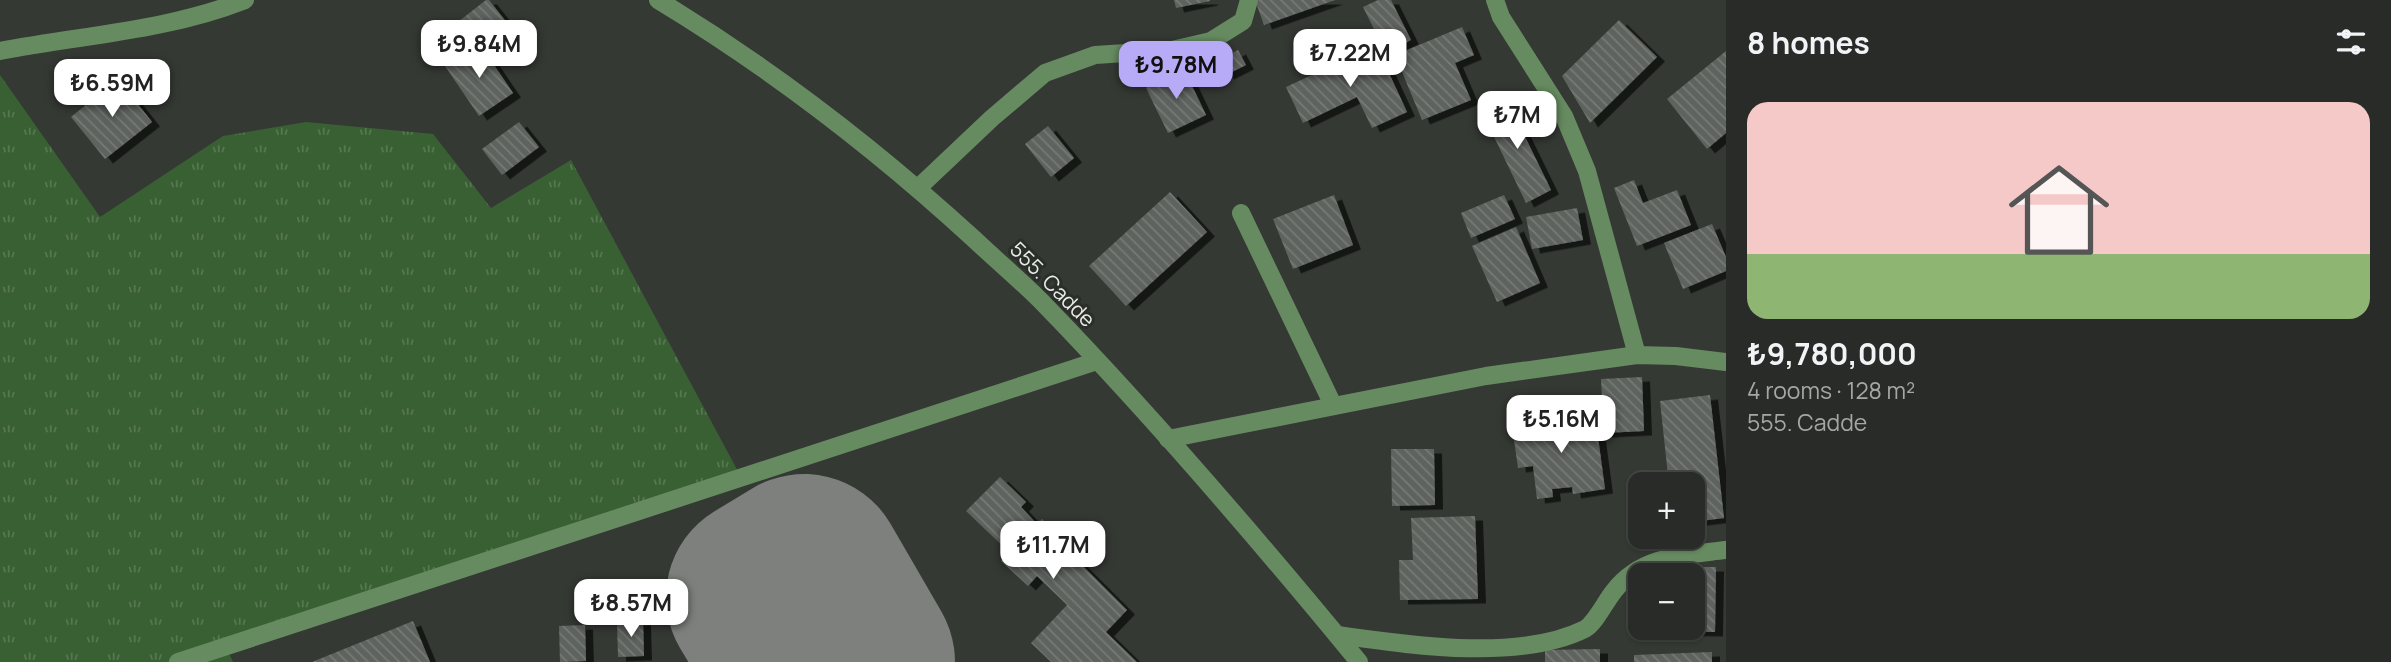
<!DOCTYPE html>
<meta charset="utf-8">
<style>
body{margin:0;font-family:Manrope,sans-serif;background:#30332f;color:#f1f3f6;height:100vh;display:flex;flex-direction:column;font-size:26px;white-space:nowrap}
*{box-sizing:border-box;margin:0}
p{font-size:23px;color:#a5a7a7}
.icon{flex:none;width:38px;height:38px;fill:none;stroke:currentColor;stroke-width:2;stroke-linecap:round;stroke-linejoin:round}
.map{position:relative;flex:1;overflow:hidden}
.sheet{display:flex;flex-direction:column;background:#282b27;width:665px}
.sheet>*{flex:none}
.tools{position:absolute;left:1628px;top:472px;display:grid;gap:14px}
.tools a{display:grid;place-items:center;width:77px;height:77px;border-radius:14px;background:#282b27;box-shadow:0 2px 5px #0004,0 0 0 2px #444744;font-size:35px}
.price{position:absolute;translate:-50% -60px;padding:0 16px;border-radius:14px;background:#fff;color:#222;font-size:23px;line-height:46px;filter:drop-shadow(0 2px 4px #0008)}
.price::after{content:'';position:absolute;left:50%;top:42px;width:21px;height:16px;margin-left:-10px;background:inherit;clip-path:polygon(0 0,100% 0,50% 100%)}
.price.selected{background:#b7abf8;color:#111}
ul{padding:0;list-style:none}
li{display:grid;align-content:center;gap:14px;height:371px;padding:0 21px}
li+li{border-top:2px solid #444744}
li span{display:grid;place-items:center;height:217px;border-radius:21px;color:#555}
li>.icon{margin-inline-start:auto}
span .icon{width:126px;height:126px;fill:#fffc;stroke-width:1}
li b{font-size:30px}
h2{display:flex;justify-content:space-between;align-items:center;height:84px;padding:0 21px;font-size:30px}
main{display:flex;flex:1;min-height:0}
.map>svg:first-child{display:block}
.grass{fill:url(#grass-tufts)}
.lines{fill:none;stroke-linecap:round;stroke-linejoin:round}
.runway{stroke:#7d807c;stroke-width:200}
.building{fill:url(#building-back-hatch);filter:url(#shadow)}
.minor{stroke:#678b61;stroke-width:18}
.labels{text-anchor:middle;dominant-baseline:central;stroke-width:6;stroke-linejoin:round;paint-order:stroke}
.street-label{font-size:21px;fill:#e9ebe8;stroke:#2b2f2a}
</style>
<main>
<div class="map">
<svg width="1726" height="662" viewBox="0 0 1726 662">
<defs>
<pattern id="grass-tufts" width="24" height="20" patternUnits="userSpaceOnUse" patternTransform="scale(1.75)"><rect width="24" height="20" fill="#396033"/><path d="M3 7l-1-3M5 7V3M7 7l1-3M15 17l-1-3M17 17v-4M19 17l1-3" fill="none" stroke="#567751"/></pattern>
<pattern id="building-back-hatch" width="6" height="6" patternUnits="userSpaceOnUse" patternTransform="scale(1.75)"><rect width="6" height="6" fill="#5f635e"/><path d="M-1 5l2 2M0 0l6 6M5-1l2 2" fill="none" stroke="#767a75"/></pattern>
<filter id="shadow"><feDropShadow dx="8" dy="4.5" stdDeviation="0" flood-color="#0009"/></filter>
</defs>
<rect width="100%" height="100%" fill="#353934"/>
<polygon class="grass" points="0,75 100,217 223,136 306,122 433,134 491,208 571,160 741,477 226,647 233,662 0,662"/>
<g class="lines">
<polyline class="runway" points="805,662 766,597 804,574 855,662"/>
</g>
<g class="building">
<polygon points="486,0 489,0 520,39 493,60 476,38 454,55 440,36"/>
<polygon points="1174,0 1210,0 1210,1 1176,8"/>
<polygon points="1255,0 1335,0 1264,25"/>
<polygon points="1378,0 1391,0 1411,40 1386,53 1363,7"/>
<polygon points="1619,20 1657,57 1590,123 1562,76"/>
<polygon points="1462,27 1474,55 1455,63 1471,100 1422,120 1395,55"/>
<polygon points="479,43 513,93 479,116 445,66"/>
<polygon points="1376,45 1407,112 1372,128 1357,97 1303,123 1286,87"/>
<polygon points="1238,50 1246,65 1226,75 1218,61"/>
<polygon points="1726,51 1726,133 1707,149 1667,99"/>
<polygon points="1184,69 1206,115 1168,133 1146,88"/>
<polygon points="118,79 152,122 105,159 71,117"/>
<polygon points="1507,100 1551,190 1526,203 1482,112"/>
<polygon points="519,122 539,147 502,175 482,149"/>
<polygon points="1048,126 1074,158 1051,177 1025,144"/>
<polygon points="1634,180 1643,203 1677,190 1691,225 1637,246 1614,188"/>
<polygon points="1170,192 1207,232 1126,306 1089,266"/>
<polygon points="1334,195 1353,245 1293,269 1273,219"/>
<polygon points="1504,195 1515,219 1471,238 1461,213"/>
<polygon points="1577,208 1583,240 1532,249 1526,217"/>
<polygon points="1712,224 1726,257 1726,271 1683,289 1664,243"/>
<polygon points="1516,227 1540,283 1497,302 1472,246"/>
<polygon points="1642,377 1644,431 1604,433 1601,379"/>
<polygon points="1710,395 1724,518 1692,522 1692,485 1669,485 1660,401"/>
<polygon points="1595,415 1605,489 1573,494 1572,487 1552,489 1553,497 1537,499 1533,466 1518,468 1512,426"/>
<polygon points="1391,449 1434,449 1435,505 1392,506"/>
<polygon points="1000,477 1026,502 1021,507 1037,524 1042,519 1068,544 1065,548 1127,610 1106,632 1137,662 1051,662 1031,643 1067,605 1037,576 1028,586 1001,561 1009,552 966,511"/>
<polygon points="1475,516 1478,599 1400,600 1399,560 1413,560 1411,518"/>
<polygon points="1648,567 1716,567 1715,632 1648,631 1648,628 1692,628 1692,576 1648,576"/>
<polygon points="413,621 430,662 312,662"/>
<polygon points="643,621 644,656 618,657 617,622"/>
<polygon points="585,625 586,661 560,662 559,626"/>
<polygon points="1600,649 1600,662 1545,662 1545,650"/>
<polygon points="1712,652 1712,662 1634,662 1634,655"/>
</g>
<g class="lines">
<g class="minor">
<path d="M658 0C772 69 876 149 974 239 996 260 1019 279 1040 300 1152 415 1257 538 1359 662"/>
<polyline points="1495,0 1501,17 1564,116 1587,171 1637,355"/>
<path d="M0 51C83 35 166 31 245 0"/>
<polyline points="918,188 992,118 1045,73 1095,55 1172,50 1211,41 1243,21 1249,0"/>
<polyline points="1241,213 1333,405"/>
<polyline points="1168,439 1486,376 1637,355 1676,356 1726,362"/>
<path d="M1337 635C1410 645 1518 662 1585 629 1596 622 1605 602 1614 591 1642 555 1685 555 1726 550"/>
<polyline points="178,662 1097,361"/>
</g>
</g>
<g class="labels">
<g class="street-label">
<text transform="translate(1053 284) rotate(45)">555. Cadde</text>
</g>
</g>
</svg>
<div class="tools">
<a>+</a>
<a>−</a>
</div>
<b class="price" style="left:479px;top:80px">₺9.84M</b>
<b class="price" style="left:1350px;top:89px">₺7.22M</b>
<b class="price selected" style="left:1176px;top:101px">₺9.78M</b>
<b class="price" style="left:112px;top:119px">₺6.59M</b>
<b class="price" style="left:1517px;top:151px">₺7M</b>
<b class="price" style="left:1561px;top:455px">₺5.16M</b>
<b class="price" style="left:1053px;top:581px">₺11.7M</b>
<b class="price" style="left:631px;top:639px">₺8.57M</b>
</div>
<section class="sheet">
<h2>8 homes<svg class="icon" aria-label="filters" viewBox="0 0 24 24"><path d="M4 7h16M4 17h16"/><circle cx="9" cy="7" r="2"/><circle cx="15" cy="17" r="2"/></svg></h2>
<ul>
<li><span style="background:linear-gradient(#f6c9c9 70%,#8fb573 0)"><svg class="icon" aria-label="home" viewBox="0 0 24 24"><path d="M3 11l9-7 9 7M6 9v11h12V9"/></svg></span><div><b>₺9,780,000</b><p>4 rooms · 128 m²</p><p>555. Cadde</p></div></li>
</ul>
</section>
</main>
